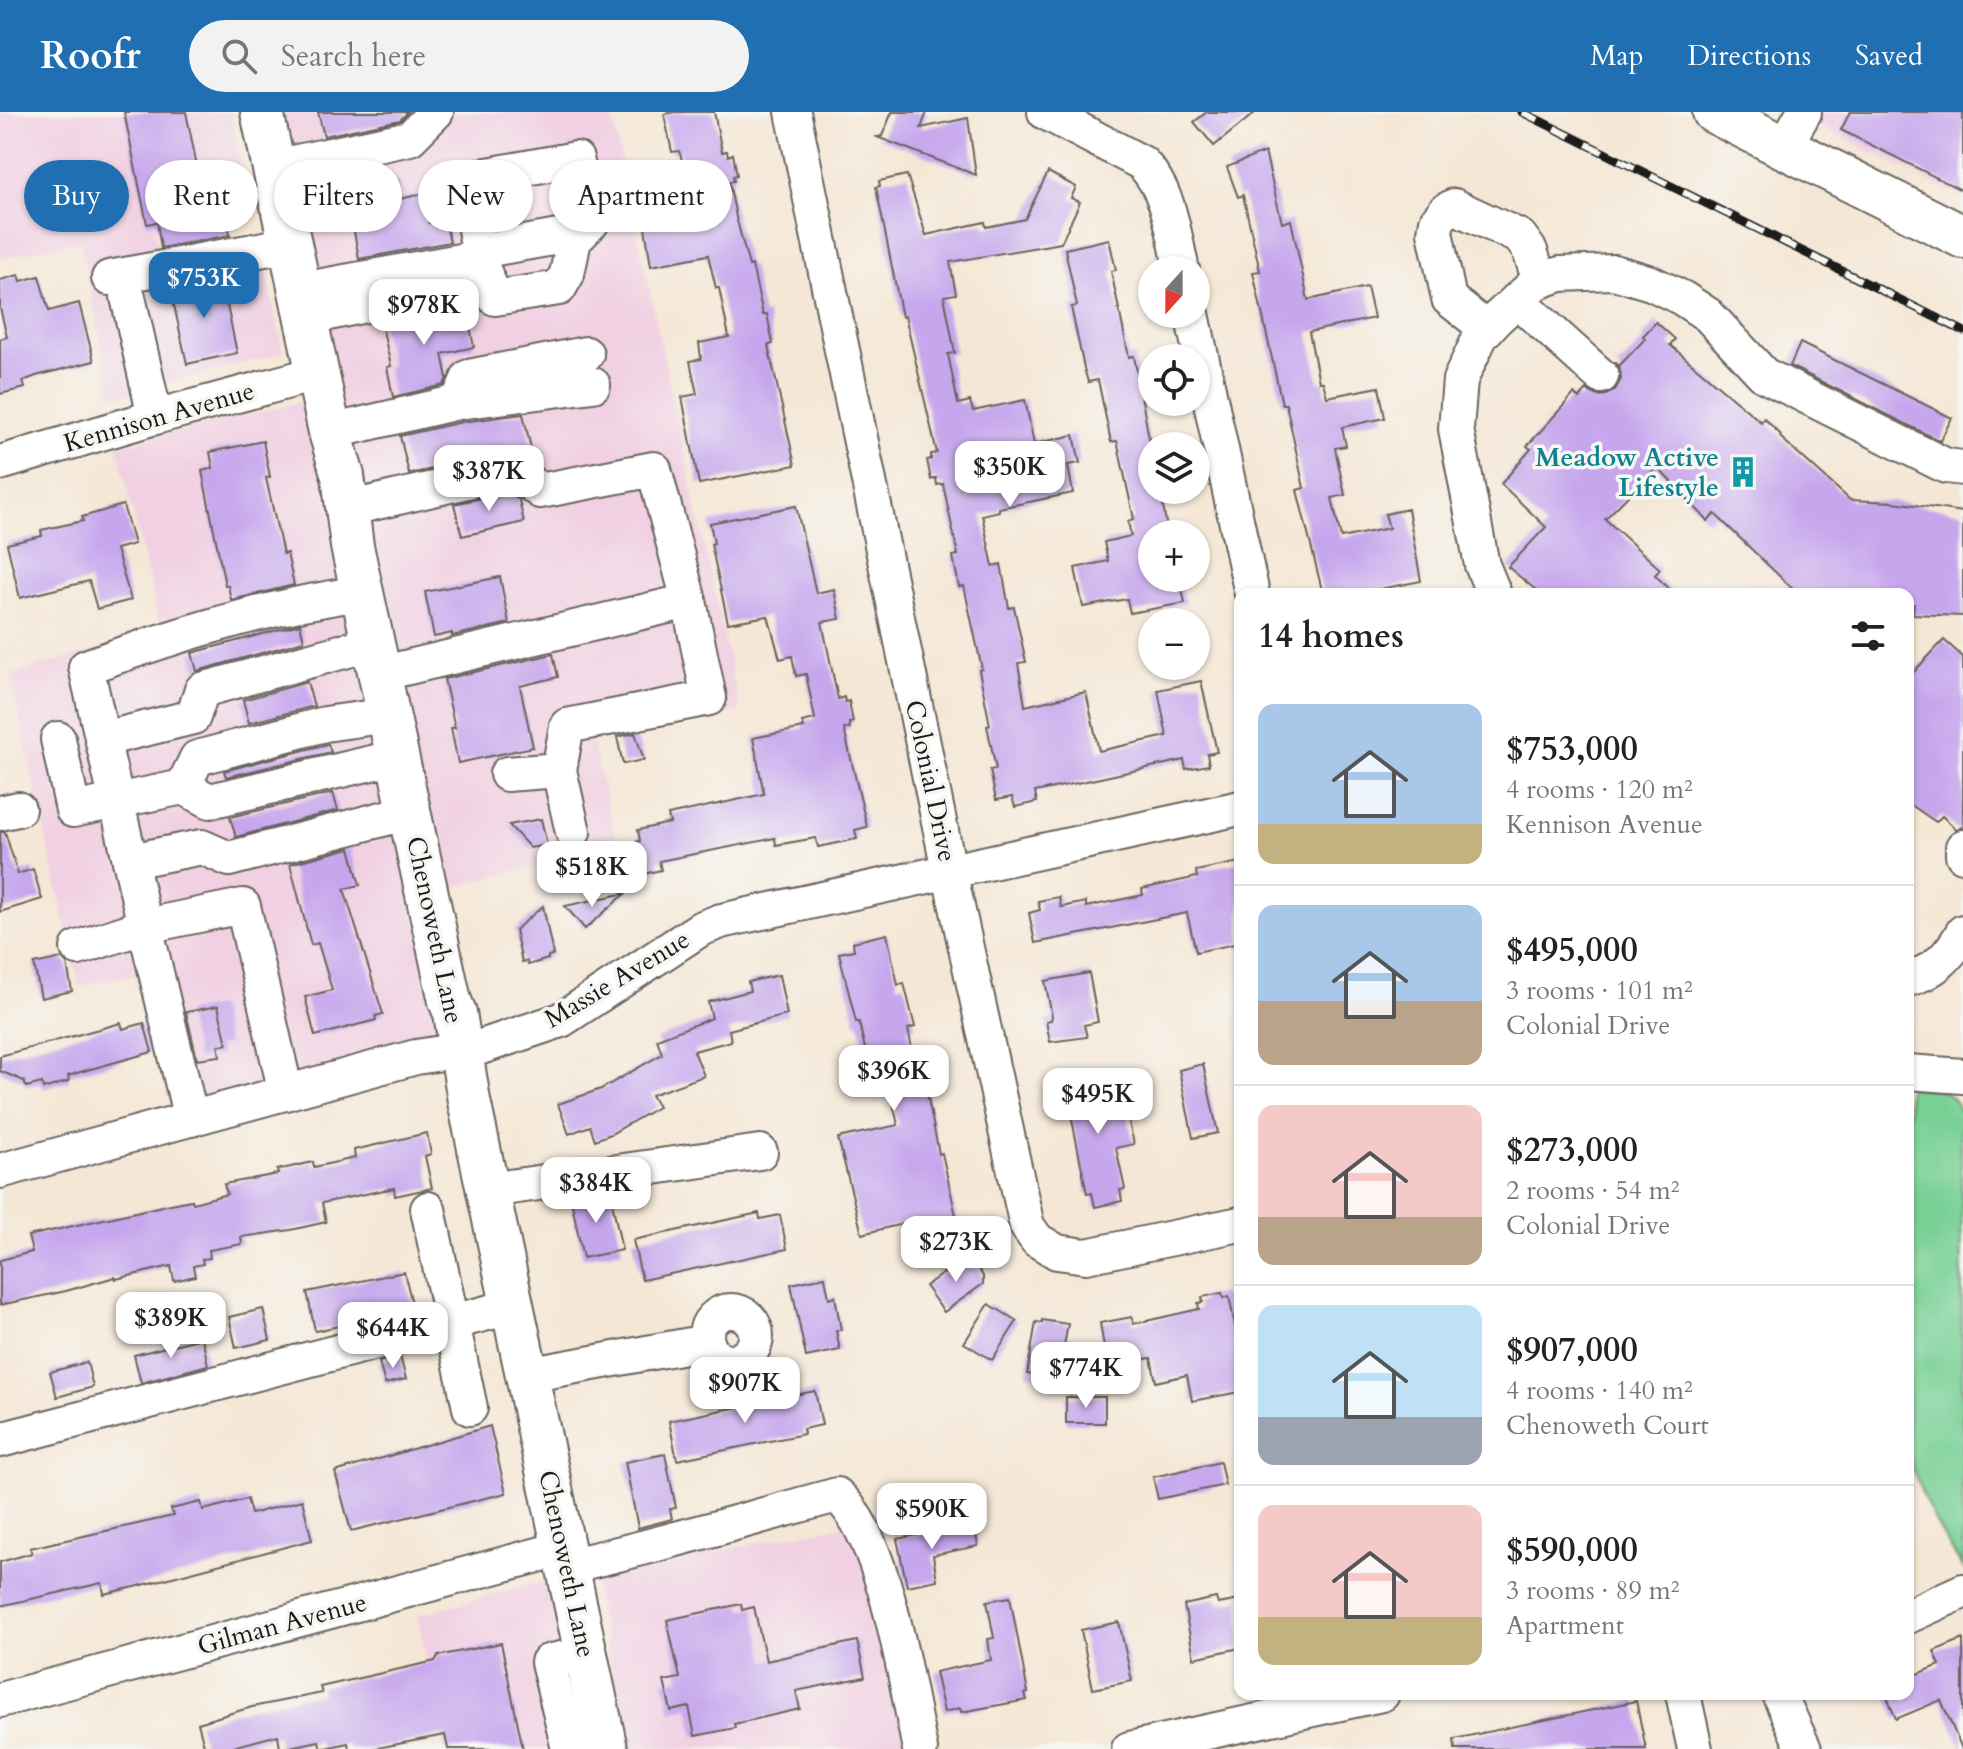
<!DOCTYPE html>
<meta charset="utf-8">
<style>
body{margin:0;font-family:Cardo,serif;background:#f2f2f2;color:#222;height:100vh;display:flex;flex-direction:column;font-size:30px;white-space:nowrap}
*{box-sizing:border-box;margin:0}
p{font-size:26px;color:#767676}
.icon{flex:none;width:44px;height:44px;fill:none;stroke:currentColor;stroke-width:2;stroke-linecap:round;stroke-linejoin:round}
.map{position:relative;flex:1;overflow:hidden}
.side{position:absolute;left:1234px;top:476px;width:680px;height:1112px;display:flex;flex-direction:column;background:#fff;border-radius:16px;box-shadow:0 2px 6px #0004}
.side>*{flex:none}
.banner{position:absolute;left:24px;top:48px;width:760px;height:72px;display:flex;gap:16px}
.needle{width:52px;rotate:201deg}
.controls{position:absolute;left:1138px;top:144px;display:grid;gap:16px}
.controls a{display:grid;place-items:center;width:72px;height:72px;border-radius:50%;background:#fff;box-shadow:0 2px 6px #0004;font-size:40px}
.price{position:absolute;translate:-50% -68px;padding:0 18px;border-radius:16px;background:#fff;color:#222;font-size:26px;line-height:52px;filter:drop-shadow(0 2px 4px #0008)}
.price::after{content:'';position:absolute;left:50%;top:48px;width:24px;height:18px;margin-left:-12px;background:inherit;clip-path:polygon(0 0,100% 0,50% 100%)}
.price.selected{background:#1f6fb2;color:#fff}
ul{padding:0;list-style:none}
li{display:flex;align-items:center;gap:24px;height:200px;padding:0 24px}
li+li{border-top:2px solid #e0e0e0}
li span{display:grid;place-items:center;flex:none;width:224px;height:160px;border-radius:16px;color:#555}
li>.icon{margin-inline-start:auto}
span .icon{width:96px;height:96px;fill:#fffc;stroke-width:1}
li b{font-size:34px}
h2{display:flex;justify-content:space-between;align-items:center;height:96px;padding:0 24px;font-size:34px}
.pill{padding:0 28px;border-radius:36px;background:#fff;box-shadow:0 2px 6px #0004;font-size:28px;line-height:72px}
.pill.selected{background:#1f6fb2;color:#fff}
header{display:flex;align-items:center;gap:48px;box-sizing:border-box;height:112px;padding:0 40px;background:#1f6fb2;color:#fff}
header strong{font-size:38px}
nav{display:flex;gap:44px;margin-inline-start:auto;font-size:28px}
.search{width:560px;height:72px;background:#f2f2f2;display:flex;align-items:center;gap:20px;box-sizing:border-box;padding:0 28px;border-radius:44px;color:#767676;font-size:30px}
.map>svg:first-child{display:block}
.built{fill:#f1d0e2}
.green{fill:#78d095;stroke:#4a7658;stroke-width:2}
.building{fill:#c6a6ed}
.lines{fill:none;stroke-linecap:round;stroke-linejoin:round}
.minor-casing{stroke:#68635d;stroke-width:38}
.major-casing{stroke:#68635d;stroke-width:46}
.minor{stroke:#fff;stroke-width:34}
.major{stroke:#fff;stroke-width:42}
.rail-casing{stroke:#1c1c1c;stroke-width:9}
.rail{stroke:#f6f6f2;stroke-width:6;stroke-dasharray:18;stroke-linecap:butt}
.labels{text-anchor:middle;dominant-baseline:central;stroke-width:7;stroke-linejoin:round;paint-order:stroke}
.street-label{font-size:26px;fill:#1c1c1c;stroke:#f6f6f2}
.culture-label{font-size:26px;font-weight:bold;fill:#0d838f;stroke:#f6f6f2;text-anchor:end}
</style>
<header>
<strong>Roofr</strong>
<div class="search"><svg class="icon" aria-label="search" viewBox="0 0 24 24"><circle cx="10" cy="10" r="6"/><path d="M15 15l6 6"/></svg>Search here</div>
<nav><a>Map</a><a>Directions</a><a>Saved</a></nav>
</header>
<div class="map">
<svg width="1963" height="1637" viewBox="0 0 1963 1637">
<rect width="100%" height="100%" fill="#f6f6f2"/>
<filter id="ink" filterUnits="userSpaceOnUse"><feTurbulence type="fractalNoise" baseFrequency=".0125" numOctaves="2"/><feDisplacementMap in="SourceGraphic" scale="16" xChannelSelector="R" yChannelSelector="G"/><feConvolveMatrix kernelMatrix="1 2 1 2 8 2 1 2 1" color-interpolation-filters="sRGB"/></filter>
<filter id="wash" filterUnits="userSpaceOnUse"><feTurbulence type="fractalNoise" baseFrequency=".006" numOctaves="4" result="noise"/><feDisplacementMap in="SourceGraphic" scale="32" xChannelSelector="R" yChannelSelector="G"/><feGaussianBlur stdDeviation="1.8" result="paint"/><feColorMatrix in="noise" values="0 0 0 0 0 0 0 0 0 0 0 0 0 0 0 0 0 1.4 0 .05"/><feComposite in="paint" operator="in"/></filter>
<g filter="url(#wash)">
<rect width="100%" height="100%" fill="#f5e7d5"/>
<g class="built">
<polygon points="0,0 230,0 250,95 154,115 163,162 263,143 283,241 112,286 80,128 0,147"/>
<polygon points="283,0 611,0 740,599 592,629 617,732 440,779"/>
<polygon points="1790,0 1963,0 1963,86"/>
<polygon points="306,289 442,924 171,999 137,862 79,874 10,563 161,519 117,333"/>
<polygon points="882,1405 933,1637 627,1637 592,1465"/>
<polygon points="557,1465 594,1637 444,1637 417,1503"/>
</g>
<path class="green" d="M1908 976C1934 976 1951 974 1961 1002L1963 1456C1939 1419 1918 1382 1908 1338Z"/>
<g id="blocks">
<g class="building">
<polygon points="124,0 186,0 208,108 227,104 230,123 161,136 157,110 147,112"/>
<polygon points="318,0 408,0 400,8 324,24"/>
<polygon points="675,0 714,0 722,40 727,39 728,44 733,42 737,63 733,64 734,69 729,70 736,105 749,154 752,153 763,203 767,202 773,232 768,233 795,353 699,372 682,285 697,282 690,249 701,247 699,231 729,225 719,176 716,176 708,143 651,154 641,90 693,81 679,39 672,40 664,2"/>
<polygon points="892,0 927,0 921,16 968,6 976,63 877,25 882,24"/>
<polygon points="1207,0 1256,0 1214,34 1194,10"/>
<polygon points="1850,0 1963,0 1963,79 1841,18"/>
<polygon points="1265,40 1282,111 1291,108 1308,188 1367,175 1374,206 1309,220 1319,270 1323,270 1327,285 1379,275 1385,306 1342,315 1346,334 1335,336 1345,383 1332,386 1341,426 1389,416 1385,402 1408,397 1421,469 1370,479 1371,482 1323,482 1297,378 1304,376 1286,292 1282,292 1253,160 1260,159 1243,83 1238,85 1227,55"/>
<polygon points="1048,60 1076,75 1071,86 1080,90 1061,131 950,150 956,182 944,184 955,241 948,242 958,292 970,289 973,299 1025,288 1034,332 1074,323 1080,351 1068,353 1073,381 999,396 999,399 982,403 993,454 1001,452 1009,496 1014,495 1026,550 1018,551 1025,594 1086,580 1099,639 1167,624 1158,578 1201,569 1217,640 1207,642 1209,653 1186,657 1184,648 1035,680 1037,690 1015,695 1012,685 996,688 990,658 996,657 987,614 990,613 979,558 982,557 964,474 959,475 953,444 958,443 943,372 937,373 936,366 931,368 927,348 931,347 931,342 937,341 905,204 902,205 876,75 880,74 879,69 907,63 926,123 985,110 986,115 1025,107"/>
<polygon points="398,69 400,87 422,82 429,111 445,108 450,130 359,147 351,103 377,92 374,75"/>
<polygon points="1109,127 1116,158 1111,159 1129,245 1134,244 1152,343 1152,378 1160,378 1168,422 1152,422 1152,466 1180,466 1185,491 1130,501 1127,487 1083,495 1075,456 1108,449 1104,430 1131,424 1128,409 1134,407 1117,329 1111,330 1098,268 1088,270 1084,256 1071,195 1077,194 1065,137"/>
<polygon points="19,163 21,169 39,164 49,199 79,191 94,249 36,264 23,269 25,276 0,282 0,227 7,225 0,196 0,168"/>
<polygon points="221,165 237,241 187,252 170,175"/>
<polygon points="465,191 474,235 442,242 447,266 444,273 393,285 387,255 391,254 381,210"/>
<polygon points="1656,210 1675,227 1670,233 1761,310 1764,306 1781,323 1780,325 1850,388 1894,390 1963,400 1963,504 1913,502 1914,492 1908,491 1908,482 1798,482 1715,402 1708,409 1657,355 1605,407 1660,457 1655,463 1674,482 1541,482 1508,455 1546,415 1501,372 1531,337 1527,334 1574,282 1579,287 1587,278 1598,284 1606,283 1615,278 1621,267 1620,259 1615,250 1619,254 1645,227 1643,224"/>
<polygon points="1800,231 1952,306 1940,329 1790,254"/>
<polygon points="523,302 531,336 409,362 400,324 462,310"/>
<polygon points="263,329 270,365 266,366 283,442 287,441 294,473 231,488 228,473 225,473 202,359 213,356 210,340"/>
<polygon points="509,380 519,388 524,410 462,424 454,392"/>
<polygon points="123,393 134,432 116,437 131,488 97,497 89,469 20,486 7,432 42,424 41,418 83,409 82,405"/>
<polygon points="796,394 816,481 834,477 840,507 822,510 838,587 844,585 845,590 849,589 853,610 849,611 850,616 844,617 867,715 855,718 857,727 818,735 816,726 776,733 775,726 659,749 661,758 630,765 622,733 640,729 638,718 670,711 668,703 764,682 753,626 804,616 802,610 815,607 806,562 796,564 792,544 780,547 768,504 728,511 711,432 714,431 710,411"/>
<polygon points="500,465 509,511 452,524 452,521 434,525 425,480"/>
<polygon points="300,512 304,529 197,559 192,541"/>
<polygon points="1944,528 1963,545 1963,715 1956,717 1942,704 1936,710 1908,691 1908,566"/>
<polygon points="553,542 558,565 520,574 533,635 458,651 451,616 455,616 444,567"/>
<polygon points="307,570 314,594 249,611 243,588"/>
<polygon points="635,621 644,648 623,652 617,625"/>
<polygon points="328,632 331,640 226,665 224,659"/>
<polygon points="333,681 338,698 236,725 230,705"/>
<polygon points="541,707 547,733 530,736 509,713"/>
<polygon points="0,720 5,720 18,762 33,757 42,787 0,800"/>
<polygon points="350,736 360,773 344,777 383,902 375,904 376,908 315,924 305,885 332,878 318,831 311,833 290,752"/>
<polygon points="1240,750 1240,831 1196,840 1187,801 1035,831 1029,801 1040,798 1038,789 1059,785 1061,795 1086,790 1086,795 1143,783 1142,777 1197,765 1196,759"/>
<polygon points="626,781 585,817 565,794"/>
<polygon points="543,794 553,843 548,844 548,847 528,853 527,849 522,850 515,818"/>
<polygon points="887,822 898,873 904,871 915,915 908,917 921,982 927,981 939,1042 942,1041 961,1126 913,1138 906,1111 862,1122 838,1026 898,1013 887,964 872,968 859,910 856,910 839,841 854,838 853,830"/>
<polygon points="62,846 67,852 72,879 41,886 34,852"/>
<polygon points="1089,861 1098,910 1084,913 1087,925 1050,930 1046,909 1051,908 1052,904 1045,869"/>
<polygon points="779,863 787,903 729,918 731,929 694,939 704,964 651,983 658,995 611,1022 595,1028 590,1014 569,1022 558,992 601,977 662,942 657,927 712,906 708,890 750,879 748,870"/>
<polygon points="218,894 227,932 218,934 220,944 197,947 186,900"/>
<polygon points="121,911 123,917 144,911 152,940 80,960 68,964 69,969 43,977 42,971 26,975 24,969 0,959 0,944"/>
<polygon points="1203,952 1218,1021 1193,1026 1179,958"/>
<polygon points="1094,961 1094,964 1106,961 1115,1004 1127,1001 1134,1032 1116,1036 1125,1077 1120,1078 1122,1089 1095,1095 1092,1081 1087,1082 1064,968"/>
<polygon points="427,1021 431,1042 425,1044 432,1076 395,1084 394,1076 322,1091 326,1110 291,1118 241,1125 242,1132 209,1138 210,1146 202,1147 203,1152 193,1154 195,1164 174,1169 171,1154 116,1167 115,1165 66,1179 0,1193 0,1148 32,1140 28,1124 180,1090 192,1088 193,1091 227,1082 224,1072 278,1062 277,1058 313,1050 314,1055 355,1046 354,1038"/>
<polygon points="604,1082 605,1086 611,1085 622,1138 583,1146 571,1087"/>
<polygon points="759,1101 760,1107 780,1103 787,1137 642,1168 633,1128"/>
<polygon points="969,1144 983,1164 983,1172 944,1200 925,1174"/>
<polygon points="404,1160 412,1191 352,1206 353,1211 315,1219 307,1180"/>
<polygon points="825,1165 829,1186 835,1184 841,1218 836,1219 840,1238 806,1245 791,1172"/>
<polygon points="1222,1181 1224,1186 1229,1184 1240,1238 1240,1280 1192,1289 1187,1263 1156,1270 1151,1246 1107,1253 1100,1211 1132,1205 1133,1212 1199,1197 1198,1191 1203,1190 1202,1185"/>
<polygon points="989,1192 1017,1209 992,1248 964,1231"/>
<polygon points="263,1197 270,1228 236,1236 229,1205"/>
<polygon points="1042,1208 1068,1212 1058,1267 1027,1262 1036,1210 1042,1211"/>
<polygon points="202,1226 208,1253 141,1271 134,1243"/>
<polygon points="400,1244 406,1267 385,1272 379,1250"/>
<polygon points="87,1250 93,1275 57,1285 50,1260"/>
<polygon points="815,1279 822,1313 803,1317 804,1322 677,1348 669,1309"/>
<rect x="1066" y="1285" width="39" height="26"/>
<polygon points="490,1314 506,1381 351,1419 335,1360"/>
<polygon points="665,1342 676,1396 670,1397 672,1407 638,1416 625,1350"/>
<polygon points="1220,1350 1225,1373 1158,1387 1153,1365"/>
<polygon points="247,1387 251,1402 302,1388 312,1428 135,1475 104,1482 102,1471 0,1494 0,1450 32,1441 30,1436 173,1404 171,1397 201,1390 203,1398"/>
<polygon points="974,1411 978,1434 933,1443 937,1468 907,1474 897,1427"/>
<polygon points="1010,1485 1028,1581 1025,1582 1027,1588 961,1600 960,1596 944,1600 935,1560 991,1548 988,1527 994,1526 987,1489"/>
<polygon points="1216,1486 1218,1492 1240,1488 1240,1536 1194,1546 1184,1493"/>
<polygon points="741,1492 742,1498 754,1495 766,1549 857,1529 865,1565 796,1579 800,1597 734,1612 735,1616 695,1624 689,1595 671,1599 664,1569 680,1566 667,1508"/>
<polygon points="1119,1510 1132,1569 1093,1577 1081,1518"/>
<polygon points="1963,1527 1963,1637 1962,1637 1941,1588 1896,1607 1886,1582 1908,1582 1908,1566 1940,1553 1934,1539"/>
<polygon points="501,1531 523,1637 448,1637 445,1623 372,1637 349,1637 348,1631 321,1637 319,1629 280,1637 278,1623 225,1637 205,1637 198,1611 252,1595 322,1581 320,1575 435,1549 438,1544"/>
<polygon points="1636,1589 1646,1637 1455,1637 1454,1627"/>
</g>
</g>
</g>
<g filter="url(#ink)">
<use href="#blocks" fill-opacity="0" stroke="#68635d" stroke-width="2"/>
<g class="lines">
<defs>
<g id="minor">
<polyline points="793,0 949,758 1027,1114 1037,1128 1057,1140 1086,1144 1240,1112"/>
<path d="M1045 0 1142 51C1170 80 1173 120 1182 158"/>
<polyline points="1784,35 1804,0"/>
<polygon points="576,47 592,110 574,128 567,162 559,176 495,186 482,155 467,74 471,66"/>
<polyline points="274,55 410,26 436,0"/>
<polyline points="479,139 581,121"/>
<polyline points="109,166 291,132"/>
<polyline points="301,178 471,147 482,155 469,170 307,206"/>
<polyline points="128,185 155,305"/>
<polyline points="1517,188 1601,264"/>
<polyline points="1192,202 1252,482"/>
<polyline points="1487,217 1449,187 1435,120 1437,109 1445,99 1454,94 1520,125 1530,139 1540,169"/>
<polyline points="458,290 469,265 586,242"/>
<polyline points="330,320 458,290 593,273"/>
<polyline points="0,351 155,305 319,261"/>
<polyline points="347,397 514,358 540,379 654,357 689,489 379,562"/>
<polyline points="1494,482 1482,453 1456,317 1460,268 1481,223 1496,207 1537,170 1560,162 1614,160 1651,171 1682,186 1708,203 1764,263 1946,354 1963,356"/>
<polyline points="389,603 325,612 197,646 183,675 210,689 397,645"/>
<polyline points="58,627 73,698 183,675"/>
<polyline points="103,627 193,605 202,578 373,531"/>
<polyline points="507,662 559,658"/>
<polyline points="0,701 18,697"/>
<polyline points="573,720 559,658 567,614 709,586 689,489"/>
<polyline points="1963,735 1963,743"/>
<polyline points="130,749 202,735 229,747 409,700"/>
<polyline points="78,836 145,814 191,1007"/>
<path d="M1908 867C1934 860 1950 844 1963 820"/>
<polyline points="1908,960 1963,964"/>
<path d="M286 981 243 794 145 814 86 555C176 523 268 494 362 481"/>
<polyline points="0,1059 416,945 481,935 561,908 700,817 721,809 1240,696"/>
<polyline points="488,1078 760,1040"/>
<polyline points="428,1097 470,1296"/>
<circle cx="731" cy="1224" r="25"/>
<polyline points="527,1263 707,1230"/>
<polyline points="0,1328 514,1194"/>
<path d="M567 1454C658 1434 747 1407 837 1383 886 1426 906 1572 920 1637"/>
<polyline points="1908,1504 1963,1479"/>
<polyline points="1683,1582 1695,1637"/>
<polyline points="1779,1582 1804,1637"/>
<polyline points="0,1588 564,1436"/>
<polyline points="569,1637 548,1550 586,1541"/>
<polyline points="1129,1637 1382,1582"/>
</g>
<g id="major">
<polyline points="262,0 330,320 343,364 352,434 450,889 455,901 469,989 606,1637"/>
<polyline points="1714,0 1963,125"/>
</g>
</defs>
<use href="#minor" class="minor-casing"/>
<use href="#major" class="major-casing"/>
<use href="#minor" class="minor"/>
<use href="#major" class="major"/>
<defs>
<polyline id="rail" points="1522,0 1963,219"/>
</defs>
<use href="#rail" class="rail-casing"/>
<use href="#rail" class="rail"/>
</g>
</g>
<defs>
<symbol id="building-bare" viewBox="-9 -9 18 18"><path d="M-4-6H4V6H1V3H-1V6H-4ZM-2.5-4.3h1.7v1.8h-1.7ZM.8-4.3h1.7v1.8H.8ZM-2.5-1h1.7V.8h-1.7ZM.8-1h1.7V.8H.8Z" fill="#0f9aa8" stroke="#f6f6f2" stroke-width="2.5" paint-order="stroke"/></symbol>
</defs>
<g fill-rule="evenodd">
<use href="#building-bare" x="1721" y="338" width="44" height="44"/>
</g>
<g class="labels">
<g class="street-label">
<text transform="translate(159 305) rotate(-16)">Kennison Avenue</text>
<text transform="translate(931 669) rotate(78)">Colonial Drive</text>
<text transform="translate(435 818) rotate(78)">Chenoweth Lane</text>
<text transform="translate(617 867) rotate(-31)">Massie Avenue</text>
<text transform="translate(567 1452) rotate(78)">Chenoweth Lane</text>
<text transform="translate(282 1512) rotate(-15)">Gilman Avenue</text>
</g>
<g class="culture-label">
<text x="1719" y="345">Meadow Active<tspan x="1719" dy="30">Lifestyle</tspan></text>
</g>
</g>
</svg>
<div class="controls">
<a><svg class="needle" viewBox="-14 -14 28 28"><path d="M0-13l5 13h-10z" fill="#e53935"/><path d="M0 13l5-13h-10z" fill="#767676"/></svg></a>
<a><svg class="icon" aria-label="locate" viewBox="0 0 24 24"><circle cx="12" cy="12" r="6"/><path d="M12 2v4M12 18v4M2 12h4M18 12h4"/></svg></a>
<a><svg class="icon" aria-label="layers" viewBox="0 0 24 24"><path d="M12 4l9 5-9 5-9-5zM3 14l9 5 9-5"/></svg></a>
<a>+</a>
<a>−</a>
</div>
<b class="price selected" style="left:204px;top:208px">$753K</b>
<b class="price" style="left:424px;top:235px">$978K</b>
<b class="price" style="left:1010px;top:397px">$350K</b>
<b class="price" style="left:489px;top:401px">$387K</b>
<b class="price" style="left:592px;top:797px">$518K</b>
<b class="price" style="left:894px;top:1001px">$396K</b>
<b class="price" style="left:1098px;top:1024px">$495K</b>
<b class="price" style="left:596px;top:1113px">$384K</b>
<b class="price" style="left:956px;top:1172px">$273K</b>
<b class="price" style="left:171px;top:1248px">$389K</b>
<b class="price" style="left:393px;top:1258px">$644K</b>
<b class="price" style="left:1086px;top:1298px">$774K</b>
<b class="price" style="left:745px;top:1313px">$907K</b>
<b class="price" style="left:932px;top:1439px">$590K</b>
<div class="banner">
<a class="pill selected">Buy</a>
<a class="pill">Rent</a>
<a class="pill">Filters</a>
<a class="pill">New</a>
<a class="pill">Apartment</a>
</div>
<section class="side">
<h2>14 homes<svg class="icon" aria-label="filters" viewBox="0 0 24 24"><path d="M4 7h16M4 17h16"/><circle cx="9" cy="7" r="2"/><circle cx="15" cy="17" r="2"/></svg></h2>
<ul>
<li><span style="background:linear-gradient(#a9c7e8 75%,#c2b280 0)"><svg class="icon" aria-label="home" viewBox="0 0 24 24"><path d="M3 11l9-7 9 7M6 9v11h12V9"/></svg></span><div><b>$753,000</b><p>4 rooms · 120 m²</p><p>Kennison Avenue</p></div></li>
<li><span style="background:linear-gradient(#a9c7e8 60%,#b9a48a 0)"><svg class="icon" aria-label="home" viewBox="0 0 24 24"><path d="M3 11l9-7 9 7M6 9v11h12V9"/></svg></span><div><b>$495,000</b><p>3 rooms · 101 m²</p><p>Colonial Drive</p></div></li>
<li><span style="background:linear-gradient(#f6c9c9 70%,#b9a48a 0)"><svg class="icon" aria-label="home" viewBox="0 0 24 24"><path d="M3 11l9-7 9 7M6 9v11h12V9"/></svg></span><div><b>$273,000</b><p>2 rooms · 54 m²</p><p>Colonial Drive</p></div></li>
<li><span style="background:linear-gradient(#bfe0f5 70%,#9aa5b1 0)"><svg class="icon" aria-label="home" viewBox="0 0 24 24"><path d="M3 11l9-7 9 7M6 9v11h12V9"/></svg></span><div><b>$907,000</b><p>4 rooms · 140 m²</p><p>Chenoweth Court</p></div></li>
<li><span style="background:linear-gradient(#f6c9c9 70%,#c2b280 0)"><svg class="icon" aria-label="home" viewBox="0 0 24 24"><path d="M3 11l9-7 9 7M6 9v11h12V9"/></svg></span><div><b>$590,000</b><p>3 rooms · 89 m²</p><p>Apartment</p></div></li>
</ul>
</section>
</div>
